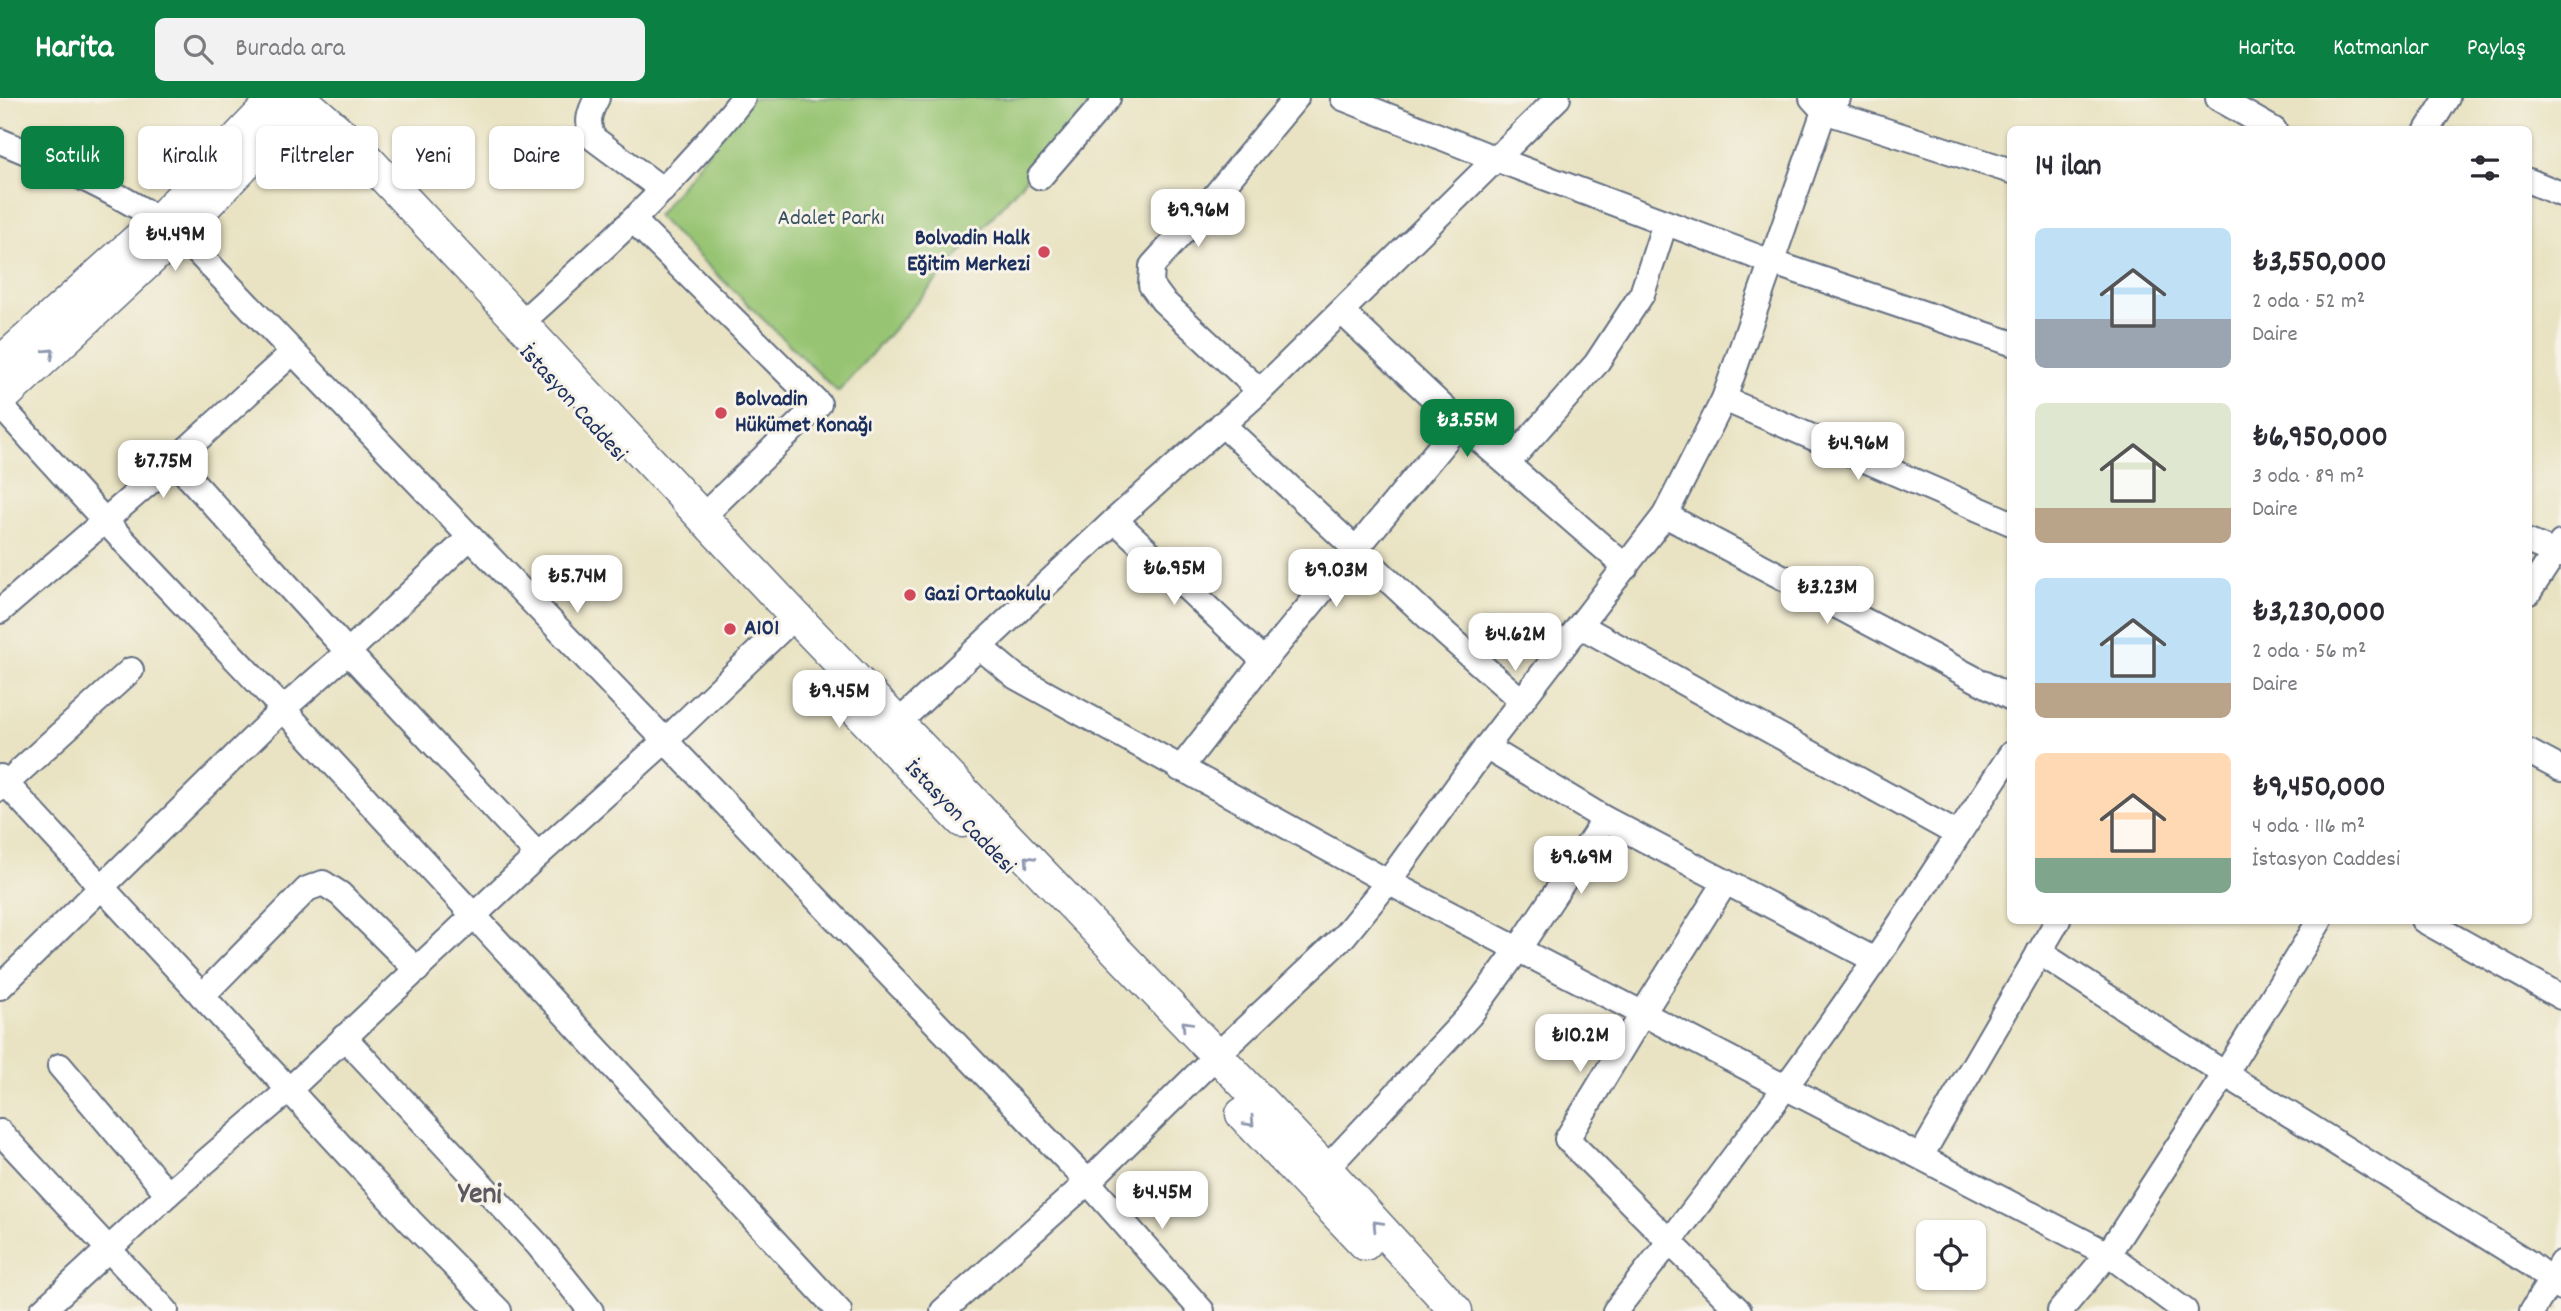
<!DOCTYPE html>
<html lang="tr">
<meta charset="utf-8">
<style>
body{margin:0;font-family:Dekko,sans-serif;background:#f2f2f3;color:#2b2b33;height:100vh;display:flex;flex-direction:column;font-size:26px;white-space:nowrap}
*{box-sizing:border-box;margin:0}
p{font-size:23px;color:#7c7c81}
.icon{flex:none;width:38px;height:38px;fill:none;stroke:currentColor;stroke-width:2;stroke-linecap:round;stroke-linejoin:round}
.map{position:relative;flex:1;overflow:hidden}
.sheet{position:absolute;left:2007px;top:28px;width:525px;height:798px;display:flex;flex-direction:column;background:#fff;border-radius:10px;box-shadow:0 2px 5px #0004}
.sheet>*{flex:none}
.guide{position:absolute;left:21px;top:28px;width:665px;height:63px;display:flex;gap:14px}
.fabs{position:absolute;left:1916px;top:1122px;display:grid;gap:14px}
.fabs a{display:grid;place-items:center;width:70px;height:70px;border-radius:10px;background:#fff;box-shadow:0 2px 5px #0004;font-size:35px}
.price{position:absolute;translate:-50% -60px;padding:0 16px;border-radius:14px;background:#fff;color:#222;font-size:23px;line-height:46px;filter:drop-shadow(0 2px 4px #0008)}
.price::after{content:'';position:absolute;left:50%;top:42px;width:21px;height:16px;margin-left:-10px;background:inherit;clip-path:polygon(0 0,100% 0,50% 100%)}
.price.current{background:#0b8043;color:#fff}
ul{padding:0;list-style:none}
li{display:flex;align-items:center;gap:21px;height:175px;padding:0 28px}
li span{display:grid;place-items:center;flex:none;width:196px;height:140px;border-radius:10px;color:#555}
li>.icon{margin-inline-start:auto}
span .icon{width:84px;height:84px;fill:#fffc;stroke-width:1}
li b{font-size:30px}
h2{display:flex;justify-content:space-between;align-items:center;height:84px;padding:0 28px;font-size:30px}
.tag{padding:0 24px;border-radius:10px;background:#fff;box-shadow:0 2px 5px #0004;font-size:24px;line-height:63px}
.tag.current{background:#0b8043;color:#fff}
header{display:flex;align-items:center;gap:42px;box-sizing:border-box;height:98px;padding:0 35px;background:#0b8043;color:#fff}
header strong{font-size:33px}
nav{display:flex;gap:38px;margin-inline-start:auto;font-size:24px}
.search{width:490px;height:63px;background:#f2f2f3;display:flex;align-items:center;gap:18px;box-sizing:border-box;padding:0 24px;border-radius:10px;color:#7c7c81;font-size:26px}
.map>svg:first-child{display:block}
.green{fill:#97c472;stroke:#597a68;stroke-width:2}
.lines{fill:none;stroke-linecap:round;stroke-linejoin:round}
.minor-casing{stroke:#636e81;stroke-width:28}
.major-casing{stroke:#636e81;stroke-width:35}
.minor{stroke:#fff;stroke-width:24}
.major{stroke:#fff;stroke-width:32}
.oneway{stroke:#8d97ae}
.poi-dot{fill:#d1495b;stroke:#f7f3e8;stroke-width:2.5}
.labels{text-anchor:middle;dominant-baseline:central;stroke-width:6;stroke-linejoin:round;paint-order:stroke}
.park-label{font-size:23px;fill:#3a5463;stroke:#f7f3e8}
.poi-label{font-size:23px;font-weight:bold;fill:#1b2f5e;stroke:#f7f3e8;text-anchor:start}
.street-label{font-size:23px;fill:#1b2f5e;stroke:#f7f3e8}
.district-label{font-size:30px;font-weight:bold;fill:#5c5963;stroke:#f7f3e8}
</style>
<header>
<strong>Harita</strong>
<div class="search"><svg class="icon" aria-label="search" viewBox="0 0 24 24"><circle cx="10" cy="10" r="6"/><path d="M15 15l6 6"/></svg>Burada ara</div>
<nav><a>Harita</a><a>Katmanlar</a><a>Paylaş</a></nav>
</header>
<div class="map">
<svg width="2561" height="1213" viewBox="0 0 2561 1213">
<rect width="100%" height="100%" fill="#f7f3e8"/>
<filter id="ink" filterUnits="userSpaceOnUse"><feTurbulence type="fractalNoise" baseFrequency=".0143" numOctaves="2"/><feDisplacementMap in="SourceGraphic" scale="14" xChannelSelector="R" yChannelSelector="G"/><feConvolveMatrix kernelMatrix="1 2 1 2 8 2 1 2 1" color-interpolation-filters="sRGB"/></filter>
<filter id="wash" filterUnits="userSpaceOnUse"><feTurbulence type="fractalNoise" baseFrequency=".00686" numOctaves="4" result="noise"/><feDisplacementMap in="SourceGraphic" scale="28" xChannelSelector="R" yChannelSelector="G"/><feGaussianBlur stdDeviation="1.57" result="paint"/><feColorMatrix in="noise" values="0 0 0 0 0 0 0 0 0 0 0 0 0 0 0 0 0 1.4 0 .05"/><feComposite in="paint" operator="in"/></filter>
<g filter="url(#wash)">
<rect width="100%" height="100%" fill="#e9e3c3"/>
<polygon class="green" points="751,0 1097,0 838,294 657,118"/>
</g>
<g filter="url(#ink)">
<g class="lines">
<defs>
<g id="minor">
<path d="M597 0C589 15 586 24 593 40L663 92"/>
<polyline points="1343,0 1496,61 1771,164 2011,245"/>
<polyline points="1812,0 1824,13 2011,73"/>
<polyline points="2218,0 2274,32"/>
<polyline points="2427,32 2447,0"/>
<path d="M0 43C61 68 124 97 179 135L1088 1084 1202 1213"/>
<polyline points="1040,79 1108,0"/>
<polyline points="2529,83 2561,96"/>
<polyline points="634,123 819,306 702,419"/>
<polyline points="1342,214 1460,325 1626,469"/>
<path d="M521 225C600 154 678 84 743 0"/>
<polyline points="1260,293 1163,203 1151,187 1152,168 1209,105 1296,0"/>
<polyline points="1724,301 2011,425"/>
<polyline points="0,307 104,422 283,611 839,1213"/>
<polyline points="1222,326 1447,537 1522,603"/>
<polyline points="174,363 348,554 538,757"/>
<polyline points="1508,365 1596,266 1642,196 1665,125"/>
<polyline points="1665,417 2011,600"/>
<polyline points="1115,422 1264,563"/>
<polyline points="2529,444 2561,457"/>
<polyline points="2529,494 2561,445"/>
<polyline points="0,513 174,363 292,255"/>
<polyline points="1581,528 1957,736"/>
<polyline points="981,550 1016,579 1388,784 2108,1156 2185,1213"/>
<polyline points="899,624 1115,422 1260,293 1558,0"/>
<polyline points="1486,649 1605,721 1875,862"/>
<polyline points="2529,654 2561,671"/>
<polyline points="1180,671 1264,563 1460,325"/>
<polyline points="0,679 411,1124 499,1213"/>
<polyline points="0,691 131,572"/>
<polyline points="1725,785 1643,915 1567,1041 1739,1213"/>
<polyline points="2423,822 2561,899"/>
<polyline points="2039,854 2225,976 2529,1165 2561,1190"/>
<polyline points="0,889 283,611 348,554 470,439"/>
<polyline points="202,898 307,791 323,785 340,796 417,872"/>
<polyline points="344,939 538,1147 591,1213"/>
<polyline points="60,968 168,1096"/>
<polyline points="0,1034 166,1213"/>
<polyline points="1921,1058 2058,822"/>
<polyline points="1326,1071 1470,917 1519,850 1605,721"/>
<polyline points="42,1213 168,1096 290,991 538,757 666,642 795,518"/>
<polyline points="943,1213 1088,1084 1216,958 1344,838 1388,784 1486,649 1665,417 1724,301 1824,13 1838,0"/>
<path d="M1615 1213C1705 1100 1792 983 1874 864 1921 796 1965 725 2011 656"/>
<polyline points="2060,1213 2108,1156 2225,976 2320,822"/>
<polyline points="2532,1213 2561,1165"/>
</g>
<g id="major">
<polyline points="305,4 352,45 795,518 1326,1071 1456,1213"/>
<polyline points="0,265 159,122 276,0"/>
<polyline points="0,302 179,135 305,4"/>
<polyline points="836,591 962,723"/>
<polyline points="1242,1016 1365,1146"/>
</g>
</defs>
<use href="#minor" class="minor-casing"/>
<use href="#major" class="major-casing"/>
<use href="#minor" class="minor"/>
<use href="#major" class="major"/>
</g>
<defs><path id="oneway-chevron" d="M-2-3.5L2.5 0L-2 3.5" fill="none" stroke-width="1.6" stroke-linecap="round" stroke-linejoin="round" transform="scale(1.75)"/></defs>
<g class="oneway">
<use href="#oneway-chevron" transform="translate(50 255) rotate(-43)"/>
<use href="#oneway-chevron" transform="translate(1029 762) rotate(-133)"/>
<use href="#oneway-chevron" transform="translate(1186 927) rotate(-134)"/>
<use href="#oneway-chevron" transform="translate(1250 1024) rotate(46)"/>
<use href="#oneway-chevron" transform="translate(1377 1127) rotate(-133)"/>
</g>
</g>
<g class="poi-dot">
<circle cx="1044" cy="154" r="7"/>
<circle cx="721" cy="315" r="7"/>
<circle cx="910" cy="497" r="7"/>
<circle cx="730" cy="531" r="7"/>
</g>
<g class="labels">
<g class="park-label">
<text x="831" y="121">Adalet Parkı</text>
</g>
<g class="poi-label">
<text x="1030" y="141" text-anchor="end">Bolvadin Halk<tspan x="1030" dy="26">Eğitim Merkezi</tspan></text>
<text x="735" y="302">Bolvadin<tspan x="735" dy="26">Hükümet Konağı</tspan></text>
<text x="924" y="497">Gazi Ortaokulu</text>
<text x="744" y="531">A101</text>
</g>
<g class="street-label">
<text transform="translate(572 306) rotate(48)">İstasyon Caddesi</text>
<text transform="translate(959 720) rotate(46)">İstasyon Caddesi</text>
</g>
<g class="district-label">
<text x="480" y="1098">Yeni</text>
</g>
</g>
</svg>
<div class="fabs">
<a><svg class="icon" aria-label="locate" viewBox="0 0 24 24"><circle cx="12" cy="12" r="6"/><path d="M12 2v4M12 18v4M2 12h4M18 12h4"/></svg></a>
</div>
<b class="price" style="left:1198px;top:151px">₺9.96M</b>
<b class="price" style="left:175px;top:175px">₺4.49M</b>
<b class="price current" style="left:1467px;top:361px">₺3.55M</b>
<b class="price" style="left:1858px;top:384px">₺4.96M</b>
<b class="price" style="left:163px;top:402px">₺7.75M</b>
<b class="price" style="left:1174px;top:509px">₺6.95M</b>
<b class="price" style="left:1336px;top:511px">₺9.03M</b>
<b class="price" style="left:577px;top:517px">₺5.74M</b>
<b class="price" style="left:1827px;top:528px">₺3.23M</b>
<b class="price" style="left:1515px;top:575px">₺4.62M</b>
<b class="price" style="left:839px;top:632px">₺9.45M</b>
<b class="price" style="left:1581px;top:798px">₺9.69M</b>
<b class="price" style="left:1580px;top:976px">₺10.2M</b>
<b class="price" style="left:1162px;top:1133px">₺4.45M</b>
<div class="guide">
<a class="tag current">Satılık</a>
<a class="tag">Kiralık</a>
<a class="tag">Filtreler</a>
<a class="tag">Yeni</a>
<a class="tag">Daire</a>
</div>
<section class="sheet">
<h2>14 ilan<svg class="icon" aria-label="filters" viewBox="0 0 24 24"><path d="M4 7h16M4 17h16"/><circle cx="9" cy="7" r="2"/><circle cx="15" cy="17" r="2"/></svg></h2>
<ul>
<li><span style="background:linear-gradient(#bfe0f5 65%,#9aa5b1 0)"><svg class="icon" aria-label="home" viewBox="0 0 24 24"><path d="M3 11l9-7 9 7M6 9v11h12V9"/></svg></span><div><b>₺3,550,000</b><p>2 oda · 52 m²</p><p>Daire</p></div></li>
<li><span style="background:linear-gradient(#dfe7d0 75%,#b9a48a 0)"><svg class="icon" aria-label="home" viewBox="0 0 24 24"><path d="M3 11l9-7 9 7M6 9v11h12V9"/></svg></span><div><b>₺6,950,000</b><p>3 oda · 89 m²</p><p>Daire</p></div></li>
<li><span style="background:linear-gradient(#bfe0f5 75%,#b9a48a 0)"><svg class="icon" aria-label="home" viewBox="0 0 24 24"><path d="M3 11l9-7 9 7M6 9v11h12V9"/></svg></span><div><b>₺3,230,000</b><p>2 oda · 56 m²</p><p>Daire</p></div></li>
<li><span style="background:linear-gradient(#ffd9b3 75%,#7fa58c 0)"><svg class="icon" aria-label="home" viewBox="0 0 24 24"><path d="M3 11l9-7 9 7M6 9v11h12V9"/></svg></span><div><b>₺9,450,000</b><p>4 oda · 116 m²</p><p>İstasyon Caddesi</p></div></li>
</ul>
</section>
</div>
